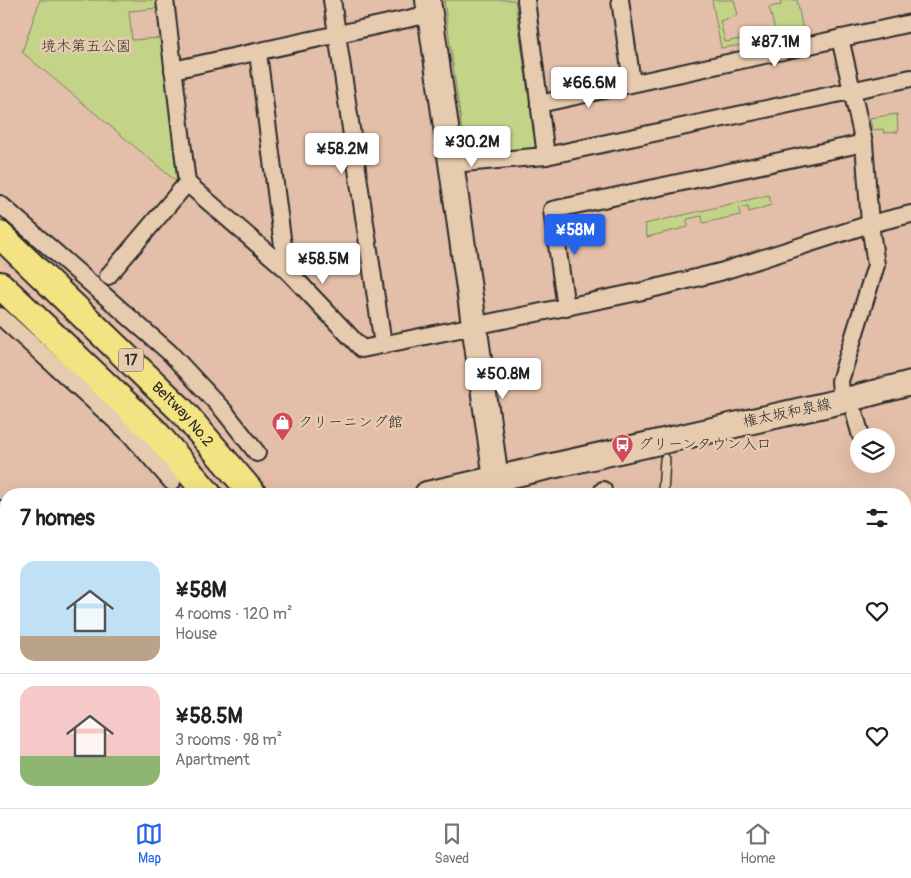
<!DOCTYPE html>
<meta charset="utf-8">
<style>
body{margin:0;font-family:Pangolin,"Klee One",sans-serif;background:#f6f6f6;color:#202124;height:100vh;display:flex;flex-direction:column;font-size:19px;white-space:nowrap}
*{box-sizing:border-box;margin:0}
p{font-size:16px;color:#757577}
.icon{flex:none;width:28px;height:28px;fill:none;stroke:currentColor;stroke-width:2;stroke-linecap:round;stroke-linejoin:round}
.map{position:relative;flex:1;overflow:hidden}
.side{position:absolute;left:0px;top:488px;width:911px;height:321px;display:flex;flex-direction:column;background:#fff;border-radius:20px 20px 0 0;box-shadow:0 5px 20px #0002}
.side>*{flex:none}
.tools{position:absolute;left:850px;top:428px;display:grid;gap:10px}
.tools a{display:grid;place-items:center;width:45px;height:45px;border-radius:50%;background:#fff;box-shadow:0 5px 20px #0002;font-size:25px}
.price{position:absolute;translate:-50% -42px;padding:0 11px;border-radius:5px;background:#fff;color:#222;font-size:16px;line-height:32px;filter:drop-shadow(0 1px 2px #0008)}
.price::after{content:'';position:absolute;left:50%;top:30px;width:15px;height:11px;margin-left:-8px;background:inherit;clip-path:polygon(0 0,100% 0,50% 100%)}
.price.active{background:#2563eb;color:#fff}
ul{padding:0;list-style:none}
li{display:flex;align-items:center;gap:15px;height:125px;padding:0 20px}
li+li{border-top:1px solid #e0e0e0}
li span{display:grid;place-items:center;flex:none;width:140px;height:100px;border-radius:15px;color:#555}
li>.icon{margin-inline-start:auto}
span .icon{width:60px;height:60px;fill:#fffc;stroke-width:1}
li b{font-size:21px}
h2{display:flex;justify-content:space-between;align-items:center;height:60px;padding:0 20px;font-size:21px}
.menu{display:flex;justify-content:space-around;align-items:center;height:70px;border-top:1px solid #e0e0e0;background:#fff;font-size:14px;color:#757577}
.menu a{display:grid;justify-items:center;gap:2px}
.menu .active{color:#2563eb}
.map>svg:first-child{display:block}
.green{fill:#c3d489;stroke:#77805a}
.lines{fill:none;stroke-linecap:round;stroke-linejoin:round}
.lane-casing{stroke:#2b2b2b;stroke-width:12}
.street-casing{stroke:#2b2b2b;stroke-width:20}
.secondary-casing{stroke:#2b2b2b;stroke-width:28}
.primary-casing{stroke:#2b2b2b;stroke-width:30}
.lane{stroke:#e7cbae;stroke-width:9}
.street{stroke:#e7cbae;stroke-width:16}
.secondary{stroke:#e7cbae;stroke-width:24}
.primary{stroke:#f4e382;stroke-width:26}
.labels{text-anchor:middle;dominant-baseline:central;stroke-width:5;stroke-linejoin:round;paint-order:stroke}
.shield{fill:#e7cbae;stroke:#635b52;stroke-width:1}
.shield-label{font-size:14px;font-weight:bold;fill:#2b2b2b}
.park-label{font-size:15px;fill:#3a3c34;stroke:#e7cbae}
.street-label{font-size:15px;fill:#2b2b2b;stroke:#e7cbae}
.poi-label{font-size:15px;fill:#2b2b2b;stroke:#e7cbae;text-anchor:start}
</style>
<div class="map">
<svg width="911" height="808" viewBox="0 0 911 808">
<rect width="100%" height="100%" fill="#e3bea8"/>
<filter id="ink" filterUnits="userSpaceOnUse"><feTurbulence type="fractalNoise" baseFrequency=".02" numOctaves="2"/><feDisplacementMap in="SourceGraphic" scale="10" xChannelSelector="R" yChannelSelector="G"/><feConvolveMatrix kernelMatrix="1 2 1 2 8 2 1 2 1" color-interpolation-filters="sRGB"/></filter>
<g filter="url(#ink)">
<g class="green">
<polygon points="40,0 158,0 159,8 129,11 132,40 162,38 177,182 22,52"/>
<polygon points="444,0 515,0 536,149 465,153"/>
<polygon points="712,0 734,0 738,15 720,21 725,42 755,36 756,43 721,48"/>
<polygon points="780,0 797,0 803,31 788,35 786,31 775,30 769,7 781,5"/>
<polygon points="897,114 898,132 884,133 883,129 872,130 870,118"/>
<polygon points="769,195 771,205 749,212 748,206 739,208 740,215 703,223 702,216 687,219 688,227 647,237 645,224"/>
<polygon points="107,802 252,802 252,803 249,808 107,808"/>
</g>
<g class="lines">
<defs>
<g id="lane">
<polyline points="663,494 665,459"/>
<polyline points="905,682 911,686"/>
<polyline points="800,802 809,808"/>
<polyline points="500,808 500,802"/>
</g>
<g id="street">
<polyline points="332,0 383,345"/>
<polyline points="526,0 546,156"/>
<polyline points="620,0 632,83"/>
<polyline points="840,38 864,143 870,224 876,265 840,381 842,401"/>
<polyline points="258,53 286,269"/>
<polyline points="173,70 430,14"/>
<polyline points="539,104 911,23"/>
<polyline points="452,164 546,156 911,78"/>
<polyline points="187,183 286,269 362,349 643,291 720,272 870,224 911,214"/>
<polyline points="0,204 169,352 224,411 257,453"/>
<polyline points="108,276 187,183 165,0"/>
<polyline points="566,308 552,210 864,143"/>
<polyline points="0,316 129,433 172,482"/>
<polyline points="855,415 861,436"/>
<polyline points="602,494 603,490"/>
<polyline points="0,509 6,510"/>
<polyline points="4,551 3,589 6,611"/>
<polyline points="905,585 911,583"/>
<polyline points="905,756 911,746"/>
<polyline points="0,786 6,786"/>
<polyline points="318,802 319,808"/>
<polyline points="89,808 89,802"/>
<polyline points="616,808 618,802"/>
<polyline points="631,808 635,802"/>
<polyline points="873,808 876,802"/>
</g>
<g id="secondary">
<polyline points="428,0 496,479"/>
<polyline points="427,494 842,401 911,383"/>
<polyline points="0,543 6,543"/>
<polyline points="0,561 6,561"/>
</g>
<g id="primary">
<path id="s1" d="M0 235 182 411 253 494"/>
<polyline points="0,285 154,431 208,494"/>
<polyline points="347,802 348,808"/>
<polyline points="380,802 381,808"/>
</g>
</defs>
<use href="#lane" class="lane-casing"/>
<use href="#street" class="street-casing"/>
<use href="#secondary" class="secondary-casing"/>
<use href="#primary" class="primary-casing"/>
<use href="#lane" class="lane"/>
<use href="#street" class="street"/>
<use href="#secondary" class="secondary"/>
<use href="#primary" class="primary"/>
</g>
</g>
<defs>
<symbol id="shop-pin" viewBox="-11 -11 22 30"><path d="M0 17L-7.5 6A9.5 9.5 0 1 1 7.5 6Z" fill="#d1495b" stroke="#e7cbae"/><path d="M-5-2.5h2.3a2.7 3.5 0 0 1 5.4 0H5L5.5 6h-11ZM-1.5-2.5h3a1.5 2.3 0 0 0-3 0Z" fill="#fff"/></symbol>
<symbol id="bus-pin" viewBox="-11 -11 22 30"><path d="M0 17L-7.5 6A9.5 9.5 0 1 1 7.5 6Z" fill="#d1495b" stroke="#e7cbae"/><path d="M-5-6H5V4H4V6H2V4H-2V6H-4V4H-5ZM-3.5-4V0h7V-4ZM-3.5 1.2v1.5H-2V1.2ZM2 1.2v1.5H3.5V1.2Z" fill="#fff"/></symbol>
</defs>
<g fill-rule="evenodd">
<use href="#shop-pin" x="270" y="410" width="25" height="34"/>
<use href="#bus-pin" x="610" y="432" width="25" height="34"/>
</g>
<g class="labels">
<rect class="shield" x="118.5" y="348.5" width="25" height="23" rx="4"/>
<g class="shield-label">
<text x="131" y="360">17</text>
</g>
<g class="park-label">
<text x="86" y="46">境木第五公園</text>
</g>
<g class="street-label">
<text transform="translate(787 413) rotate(-12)">権太坂和泉線</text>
<text stroke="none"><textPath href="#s1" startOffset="256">Beltway No.2</textPath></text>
</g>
<g class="poi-label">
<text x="298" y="422">クリーニング館</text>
<text x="638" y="444">グリーンタウン入口</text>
</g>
</g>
</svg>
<div class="tools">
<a><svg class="icon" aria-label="layers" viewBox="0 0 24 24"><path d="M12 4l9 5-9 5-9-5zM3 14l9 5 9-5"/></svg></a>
</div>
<b class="price" style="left:775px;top:68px">¥87.1M</b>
<b class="price" style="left:589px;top:109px">¥66.6M</b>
<b class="price" style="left:472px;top:168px">¥30.2M</b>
<b class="price" style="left:342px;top:175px">¥58.2M</b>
<b class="price active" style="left:575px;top:256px">¥58M</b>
<b class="price" style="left:323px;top:285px">¥58.5M</b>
<b class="price" style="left:503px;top:400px">¥50.8M</b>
<section class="side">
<h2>7 homes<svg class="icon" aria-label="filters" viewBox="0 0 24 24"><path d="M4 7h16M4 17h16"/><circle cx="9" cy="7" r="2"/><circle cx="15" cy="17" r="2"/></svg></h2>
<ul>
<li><span style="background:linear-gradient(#bfe0f5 75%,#b9a48a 0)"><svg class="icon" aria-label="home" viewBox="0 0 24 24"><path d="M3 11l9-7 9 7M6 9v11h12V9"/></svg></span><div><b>¥58M</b><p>4 rooms · 120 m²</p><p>House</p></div><svg class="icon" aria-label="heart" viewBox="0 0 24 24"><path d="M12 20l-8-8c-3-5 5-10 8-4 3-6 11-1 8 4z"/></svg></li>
<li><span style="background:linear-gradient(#f6c9c9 70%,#8fb573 0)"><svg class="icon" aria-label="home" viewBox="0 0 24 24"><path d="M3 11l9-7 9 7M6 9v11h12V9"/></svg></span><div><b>¥58.5M</b><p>3 rooms · 98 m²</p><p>Apartment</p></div><svg class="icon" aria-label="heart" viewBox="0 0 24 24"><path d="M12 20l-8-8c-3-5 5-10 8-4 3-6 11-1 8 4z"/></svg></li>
</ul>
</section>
</div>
<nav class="menu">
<a class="active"><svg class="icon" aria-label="map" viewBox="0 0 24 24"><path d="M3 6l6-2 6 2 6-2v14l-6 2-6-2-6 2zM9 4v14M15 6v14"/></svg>Map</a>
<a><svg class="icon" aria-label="saved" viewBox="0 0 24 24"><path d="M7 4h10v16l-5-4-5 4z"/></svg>Saved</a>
<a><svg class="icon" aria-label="home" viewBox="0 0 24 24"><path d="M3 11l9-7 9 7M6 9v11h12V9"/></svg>Home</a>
</nav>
